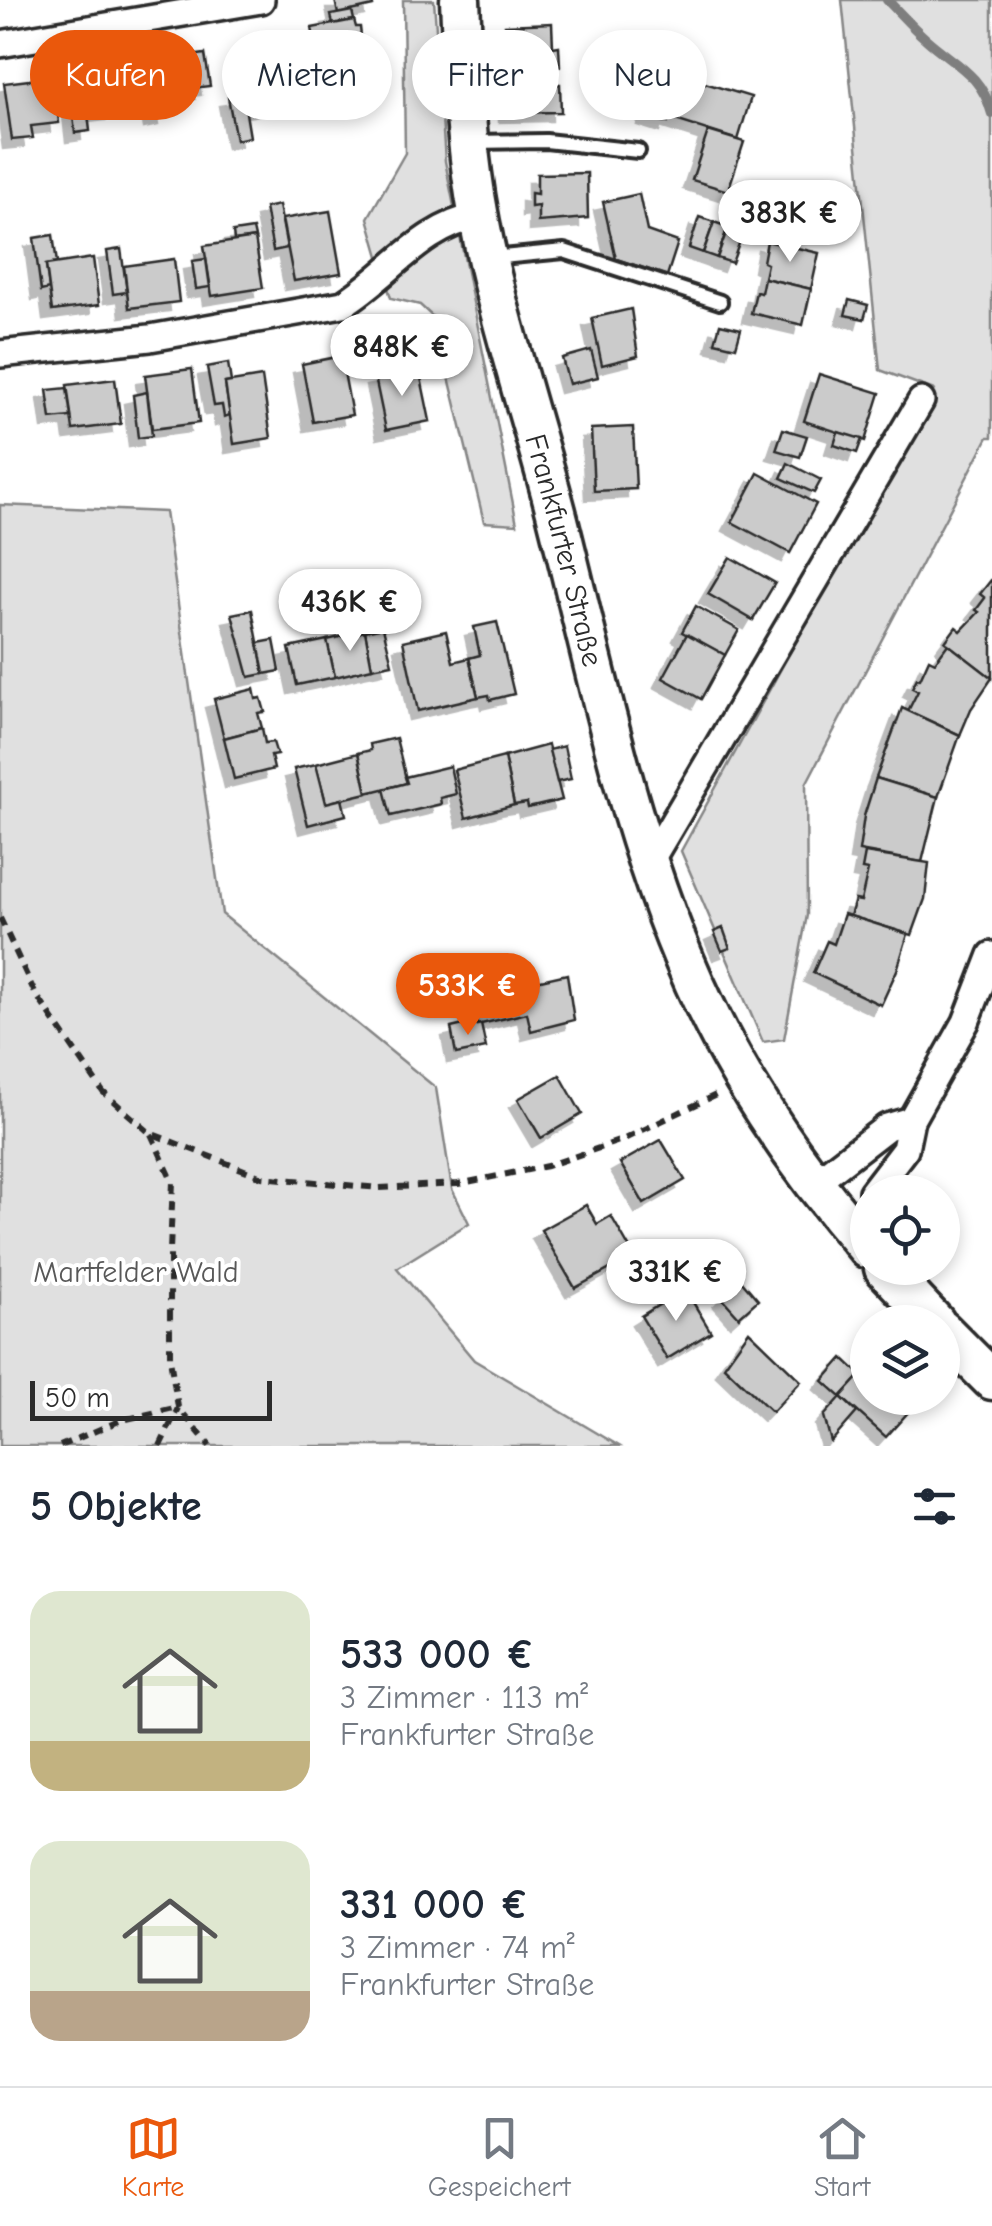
<!DOCTYPE html>
<html lang="de">
<meta charset="utf-8">
<style>
body{margin:0;font-family:"Comic Neue",sans-serif;background:#f2f2f3;color:#1f2937;height:100vh;display:flex;flex-direction:column;font-size:38px;white-space:nowrap}
*{box-sizing:border-box;margin:0}
p{font-size:32px;color:#747a83}
.icon{flex:none;width:55px;height:55px;fill:none;stroke:currentColor;stroke-width:2;stroke-linecap:round;stroke-linejoin:round}
.map{position:relative;height:1446px;overflow:hidden}
.details{display:flex;flex-direction:column;background:#fff;flex:1}
.details>*{flex:none}
.guide{position:absolute;left:30px;top:30px;width:932px;height:90px;display:flex;gap:20px}
.fabs{position:absolute;left:850px;top:1175px;display:grid;gap:20px}
.fabs a{display:grid;place-items:center;width:110px;height:110px;border-radius:50%;background:#fff;box-shadow:0 5px 15px #0003;font-size:50px}
.scale{position:absolute;left:30px;bottom:25px;width:242px;box-sizing:border-box;padding-left:10px;border:5px solid #2b2b2b;border-top:0;font-size:28px;line-height:35px;white-space:nowrap;color:#2b2b2b;-webkit-text-stroke:8px #fff;paint-order:stroke}
.price{position:absolute;translate:-50% -85px;padding:0 22px;border-radius:35px;background:#fff;color:#222;font-size:32px;line-height:65px;filter:drop-shadow(0 2px 5px #0008)}
.price::after{content:'';position:absolute;left:50%;top:60px;width:30px;height:22px;margin-left:-15px;background:inherit;clip-path:polygon(0 0,100% 0,50% 100%)}
.price.active{background:#ea580c;color:#fff}
ul{padding:0;list-style:none}
li{display:flex;align-items:center;gap:30px;height:250px;padding:0 30px}
li span{display:grid;place-items:center;flex:none;width:280px;height:200px;border-radius:30px;color:#555}
li>.icon{margin-inline-start:auto}
span .icon{width:120px;height:120px;fill:#fffc;stroke-width:1}
li b{font-size:42px}
h2{display:flex;justify-content:space-between;align-items:center;height:120px;padding:0 30px;font-size:42px}
.chip{padding:0 35px;border-radius:45px;background:#fff;box-shadow:0 5px 15px #0003;font-size:35px;line-height:90px}
.chip.active{background:#ea580c;color:#fff}
.dock{display:flex;justify-content:space-around;align-items:center;height:140px;border-top:2px solid #e0e1e3;background:#fff;font-size:28px;color:#747a83}
.dock a{display:grid;justify-items:center;gap:5px}
.dock .active{color:#ea580c}
.map>svg:first-child{display:block}
.green{fill:#e0e0e0;stroke:#868686;stroke-width:2.5}
.lines{fill:none;stroke-linecap:round;stroke-linejoin:round}
.stream{stroke:#7e7e7e;stroke-width:10}
.building{fill:#cbcbcb;stroke:#2b2b2b;stroke-width:2.5;filter:url(#shadow)}
.lane-casing{stroke:#2b2b2b;stroke-width:20}
.street-casing{stroke:#2b2b2b;stroke-width:32}
.secondary-casing{stroke:#2b2b2b;stroke-width:45}
.path{stroke:#2b2b2b;stroke-width:6;stroke-dasharray:10 8;stroke-linecap:butt}
.lane{stroke:#fff;stroke-width:12}
.street{stroke:#fff;stroke-width:25}
.secondary{stroke:#fff;stroke-width:38}
.labels{text-anchor:middle;dominant-baseline:central;stroke-width:8;stroke-linejoin:round;paint-order:stroke}
.street-label{font-size:30px;fill:#2b2b2b;stroke:#fff}
.park-label{font-size:30px;fill:#585858;stroke:#fff}
</style>
<div class="map">
<svg width="992" height="1446" viewBox="0 0 992 1446">
<defs>
<filter id="shadow"><feDropShadow dx="-9" dy="9" stdDeviation="0" flood-color="#0004"/></filter>
</defs>
<rect width="100%" height="100%" fill="#fff"/>
<filter id="ink" filterUnits="userSpaceOnUse"><feTurbulence type="fractalNoise" baseFrequency=".01" numOctaves="2"/><feDisplacementMap in="SourceGraphic" scale="20" xChannelSelector="R" yChannelSelector="G"/><feConvolveMatrix kernelMatrix="1 2 1 2 8 2 1 2 1" color-interpolation-filters="sRGB"/></filter>
<g filter="url(#ink)">
<g class="green">
<polygon points="403,0 434,0 445,161 517,524 484,522 435,319 420,305 391,298 368,218 405,153"/>
<polygon points="842,0 992,0 992,437 988,437 806,784 807,915 784,1039 763,1042 681,851 934,390 880,370"/>
<polygon points="0,505 165,512 222,914 436,1088 452,1189 469,1223 397,1268 474,1360 619,1446 0,1446"/>
</g>
<g class="lines">
<path class="stream" d="M887 0C900 13 912 27 926 39 955 65 981 73 992 114"/>
</g>
<g class="building">
<polygon points="335,0 372,0 373,6 338,14"/>
<polygon points="352,11 354,20 333,24 331,15"/>
<polygon points="354,20 356,27 360,27 365,72 323,81 312,28"/>
<polygon points="552,23 553,47 559,46 560,66 553,66 554,84 507,85 505,25"/>
<polygon points="205,54 210,86 192,88 194,99 165,103 158,61"/>
<polygon points="283,63 290,102 245,110 238,71"/>
<polygon points="319,63 326,98 309,102 302,67"/>
<polygon points="127,66 132,109 88,114 83,71"/>
<polygon points="160,73 167,116 153,119 146,76"/>
<polygon points="660,75 680,82 668,123 646,116"/>
<polygon points="682,76 751,97 738,140 669,118"/>
<polygon points="54,77 59,123 31,126 33,138 12,140 4,83"/>
<polygon points="560,84 561,112 508,113 507,85"/>
<polygon points="85,88 90,131 75,133 70,90"/>
<polygon points="243,95 250,137 236,140 228,97"/>
<polygon points="708,131 744,142 728,191 692,180"/>
<polygon points="587,173 588,218 538,222 538,206 531,207 531,193 537,194 537,174"/>
<polygon points="639,194 647,231 678,242 667,276 616,259 603,202"/>
<polygon points="279,205 287,248 273,251 265,208"/>
<polygon points="330,211 341,273 294,281 282,219"/>
<polygon points="699,217 714,222 703,253 689,248"/>
<polygon points="714,222 728,227 717,258 703,253"/>
<polygon points="728,227 743,233 732,263 717,258"/>
<polygon points="253,229 255,238 234,241 233,232"/>
<polygon points="53,235 57,263 46,265 49,289 41,291 34,238"/>
<polygon points="255,238 263,288 212,296 204,246"/>
<polygon points="767,241 819,253 811,289 764,278 767,264 763,262"/>
<polygon points="121,249 127,292 113,294 107,251"/>
<polygon points="93,258 99,305 52,311 46,265"/>
<polygon points="174,259 179,302 129,308 124,266"/>
<polygon points="206,259 210,287 196,289 192,261"/>
<polygon points="764,278 811,289 803,325 751,313 756,292 761,293"/>
<polygon points="849,300 868,305 864,319 845,315"/>
<polygon points="631,309 638,356 602,365 592,318"/>
<polygon points="426,321 442,345 418,361 402,337"/>
<polygon points="720,324 741,329 736,347 715,342"/>
<polygon points="591,350 598,377 569,384 562,358"/>
<polygon points="341,356 352,415 313,422 302,364"/>
<polygon points="228,363 231,382 225,383 230,415 224,417 222,405 214,406 207,367"/>
<polygon points="419,368 430,421 386,430 375,377"/>
<polygon points="192,369 199,423 152,429 145,375"/>
<polygon points="819,374 880,393 865,441 804,421"/>
<polygon points="262,377 271,438 234,444 225,383"/>
<polygon points="115,379 121,424 73,430 67,385"/>
<polygon points="67,388 71,417 51,419 47,390"/>
<polygon points="147,392 152,436 138,438 133,395"/>
<polygon points="633,427 636,489 594,491 591,429"/>
<polygon points="783,429 807,436 800,457 776,450"/>
<polygon points="838,432 862,439 857,453 834,445"/>
<polygon points="788,463 821,480 814,493 781,478"/>
<polygon points="758,473 816,504 790,553 732,522"/>
<polygon points="730,557 775,583 753,620 708,594"/>
<polygon points="991,580 992,580 992,678 945,642 956,627 961,631 979,612 976,610 985,598 980,594"/>
<polygon points="696,606 739,630 725,655 682,632"/>
<polygon points="252,610 264,674 249,677 232,614"/>
<polygon points="497,622 514,694 490,700 489,695 478,697 469,658 480,655 474,627"/>
<polygon points="383,627 392,664 372,668 365,631"/>
<polygon points="365,631 372,668 335,677 327,640"/>
<polygon points="446,631 453,662 469,658 478,697 418,711 403,641"/>
<polygon points="687,634 725,655 701,699 663,678"/>
<polygon points="274,640 280,671 264,674 258,643"/>
<polygon points="327,640 335,677 297,685 289,648"/>
<polygon points="948,644 992,678 971,709 960,735 908,711 918,691 912,688 917,678 920,679 929,659 935,662"/>
<polygon points="254,689 256,699 261,698 265,712 258,713 262,728 224,738 214,699"/>
<polygon points="902,708 960,735 938,797 876,778"/>
<polygon points="262,728 265,743 273,742 277,755 271,756 274,769 234,779 224,738"/>
<polygon points="396,738 407,783 367,793 358,753 371,750 370,744"/>
<polygon points="548,745 562,800 528,808 527,803 514,805 504,757"/>
<polygon points="564,746 571,779 557,782 549,750"/>
<polygon points="358,753 367,793 326,803 316,764"/>
<polygon points="504,757 514,805 466,818 454,770"/>
<polygon points="316,764 326,803 342,799 346,815 308,825 294,769"/>
<polygon points="450,766 456,794 440,798 441,804 391,816 384,789 407,783 405,777"/>
<polygon points="876,778 938,797 922,862 859,851 864,816"/>
<polygon points="865,853 929,863 925,899 912,935 850,916 855,900 861,901 868,870 862,869"/>
<polygon points="844,914 908,934 897,970 881,1005 813,973 827,941 834,944"/>
<polygon points="723,928 730,948 722,951 714,932"/>
<polygon points="519,964 523,984 567,974 574,1020 531,1031 527,1013 477,1025 465,976"/>
<polygon points="476,1022 477,1025 481,1024 486,1048 456,1054 451,1028"/>
<polygon points="560,1075 582,1114 541,1138 518,1099"/>
<polygon points="661,1140 685,1180 644,1204 620,1163"/>
<polygon points="586,1205 597,1224 611,1216 634,1256 575,1288 541,1230"/>
<polygon points="741,1280 758,1300 739,1317 722,1298"/>
<polygon points="685,1289 711,1332 667,1359 641,1316"/>
<polygon points="749,1331 801,1381 772,1412 724,1366"/>
<polygon points="843,1358 861,1375 841,1397 823,1381"/>
<polygon points="868,1374 868,1398 898,1398 911,1409 886,1437 841,1397 861,1375 864,1378"/>
<polygon points="841,1397 857,1412 831,1442 824,1416"/>
</g>
<g class="lines">
<defs>
<g id="lane">
<polyline points="471,142 546,141 638,151"/>
<polyline points="491,258 564,251 720,302"/>
</g>
<g id="street">
<polyline points="0,44 261,0"/>
<path d="M0 354 150 338 343 304C391 274 421 227 479 216"/>
<polyline points="649,863 921,401"/>
<polyline points="813,1184 887,1127 911,1120"/>
<polyline points="872,1192 905,1149 911,1120 966,1022 992,955"/>
</g>
<g id="secondary">
<path id="s1" d="M460 0C463 58 464 116 472 174 487 288 527 400 556 512 598 677 630 848 704 1004 746 1093 803 1174 868 1249"/>
<polyline points="884,1268 935,1322"/>
<polyline points="942,1330 992,1380"/>
</g>
</defs>
<use href="#lane" class="lane-casing"/>
<use href="#street" class="street-casing"/>
<use href="#secondary" class="secondary-casing"/>
<g class="path">
<polyline points="0,918 35,993 103,1092 150,1133 262,1177 379,1188 458,1184 547,1166 622,1140 718,1094"/>
<polyline points="151,1134 173,1182 170,1250 170,1359 178,1407 210,1446"/>
<polyline points="60,1446 119,1421 178,1407"/>
<polyline points="160,1446 178,1408"/>
</g>
<use href="#lane" class="lane"/>
<use href="#street" class="street"/>
<use href="#secondary" class="secondary"/>
</g>
</g>
<g class="labels">
<g class="street-label">
<text stroke="none"><textPath href="#s1" startOffset="562">Frankfurter Straße</textPath></text>
</g>
<g class="park-label">
<text x="136" y="1272">Martfelder Wald</text>
</g>
</g>
</svg>
<div class="fabs">
<a><svg class="icon" aria-label="locate" viewBox="0 0 24 24"><circle cx="12" cy="12" r="6"/><path d="M12 2v4M12 18v4M2 12h4M18 12h4"/></svg></a>
<a><svg class="icon" aria-label="layers" viewBox="0 0 24 24"><path d="M12 4l9 5-9 5-9-5zM3 14l9 5 9-5"/></svg></a>
</div>
<div class="scale">50 m</div>
<b class="price" style="left:790px;top:265px">383K €</b>
<b class="price" style="left:402px;top:399px">848K €</b>
<b class="price" style="left:350px;top:654px">436K €</b>
<b class="price active" style="left:468px;top:1038px">533K €</b>
<b class="price" style="left:676px;top:1324px">331K €</b>
<div class="guide">
<a class="chip active">Kaufen</a>
<a class="chip">Mieten</a>
<a class="chip">Filter</a>
<a class="chip">Neu</a>
</div>
</div>
<section class="details">
<h2>5 Objekte<svg class="icon" aria-label="filters" viewBox="0 0 24 24"><path d="M4 7h16M4 17h16"/><circle cx="9" cy="7" r="2"/><circle cx="15" cy="17" r="2"/></svg></h2>
<ul>
<li><span style="background:linear-gradient(#dfe7d0 75%,#c2b280 0)"><svg class="icon" aria-label="home" viewBox="0 0 24 24"><path d="M3 11l9-7 9 7M6 9v11h12V9"/></svg></span><div><b>533 000 €</b><p>3 Zimmer · 113 m²</p><p>Frankfurter Straße</p></div></li>
<li><span style="background:linear-gradient(#dfe7d0 75%,#b9a48a 0)"><svg class="icon" aria-label="home" viewBox="0 0 24 24"><path d="M3 11l9-7 9 7M6 9v11h12V9"/></svg></span><div><b>331 000 €</b><p>3 Zimmer · 74 m²</p><p>Frankfurter Straße</p></div></li>
</ul>
</section>
<nav class="dock">
<a class="active"><svg class="icon" aria-label="map" viewBox="0 0 24 24"><path d="M3 6l6-2 6 2 6-2v14l-6 2-6-2-6 2zM9 4v14M15 6v14"/></svg>Karte</a>
<a><svg class="icon" aria-label="saved" viewBox="0 0 24 24"><path d="M7 4h10v16l-5-4-5 4z"/></svg>Gespeichert</a>
<a><svg class="icon" aria-label="home" viewBox="0 0 24 24"><path d="M3 11l9-7 9 7M6 9v11h12V9"/></svg>Start</a>
</nav>
